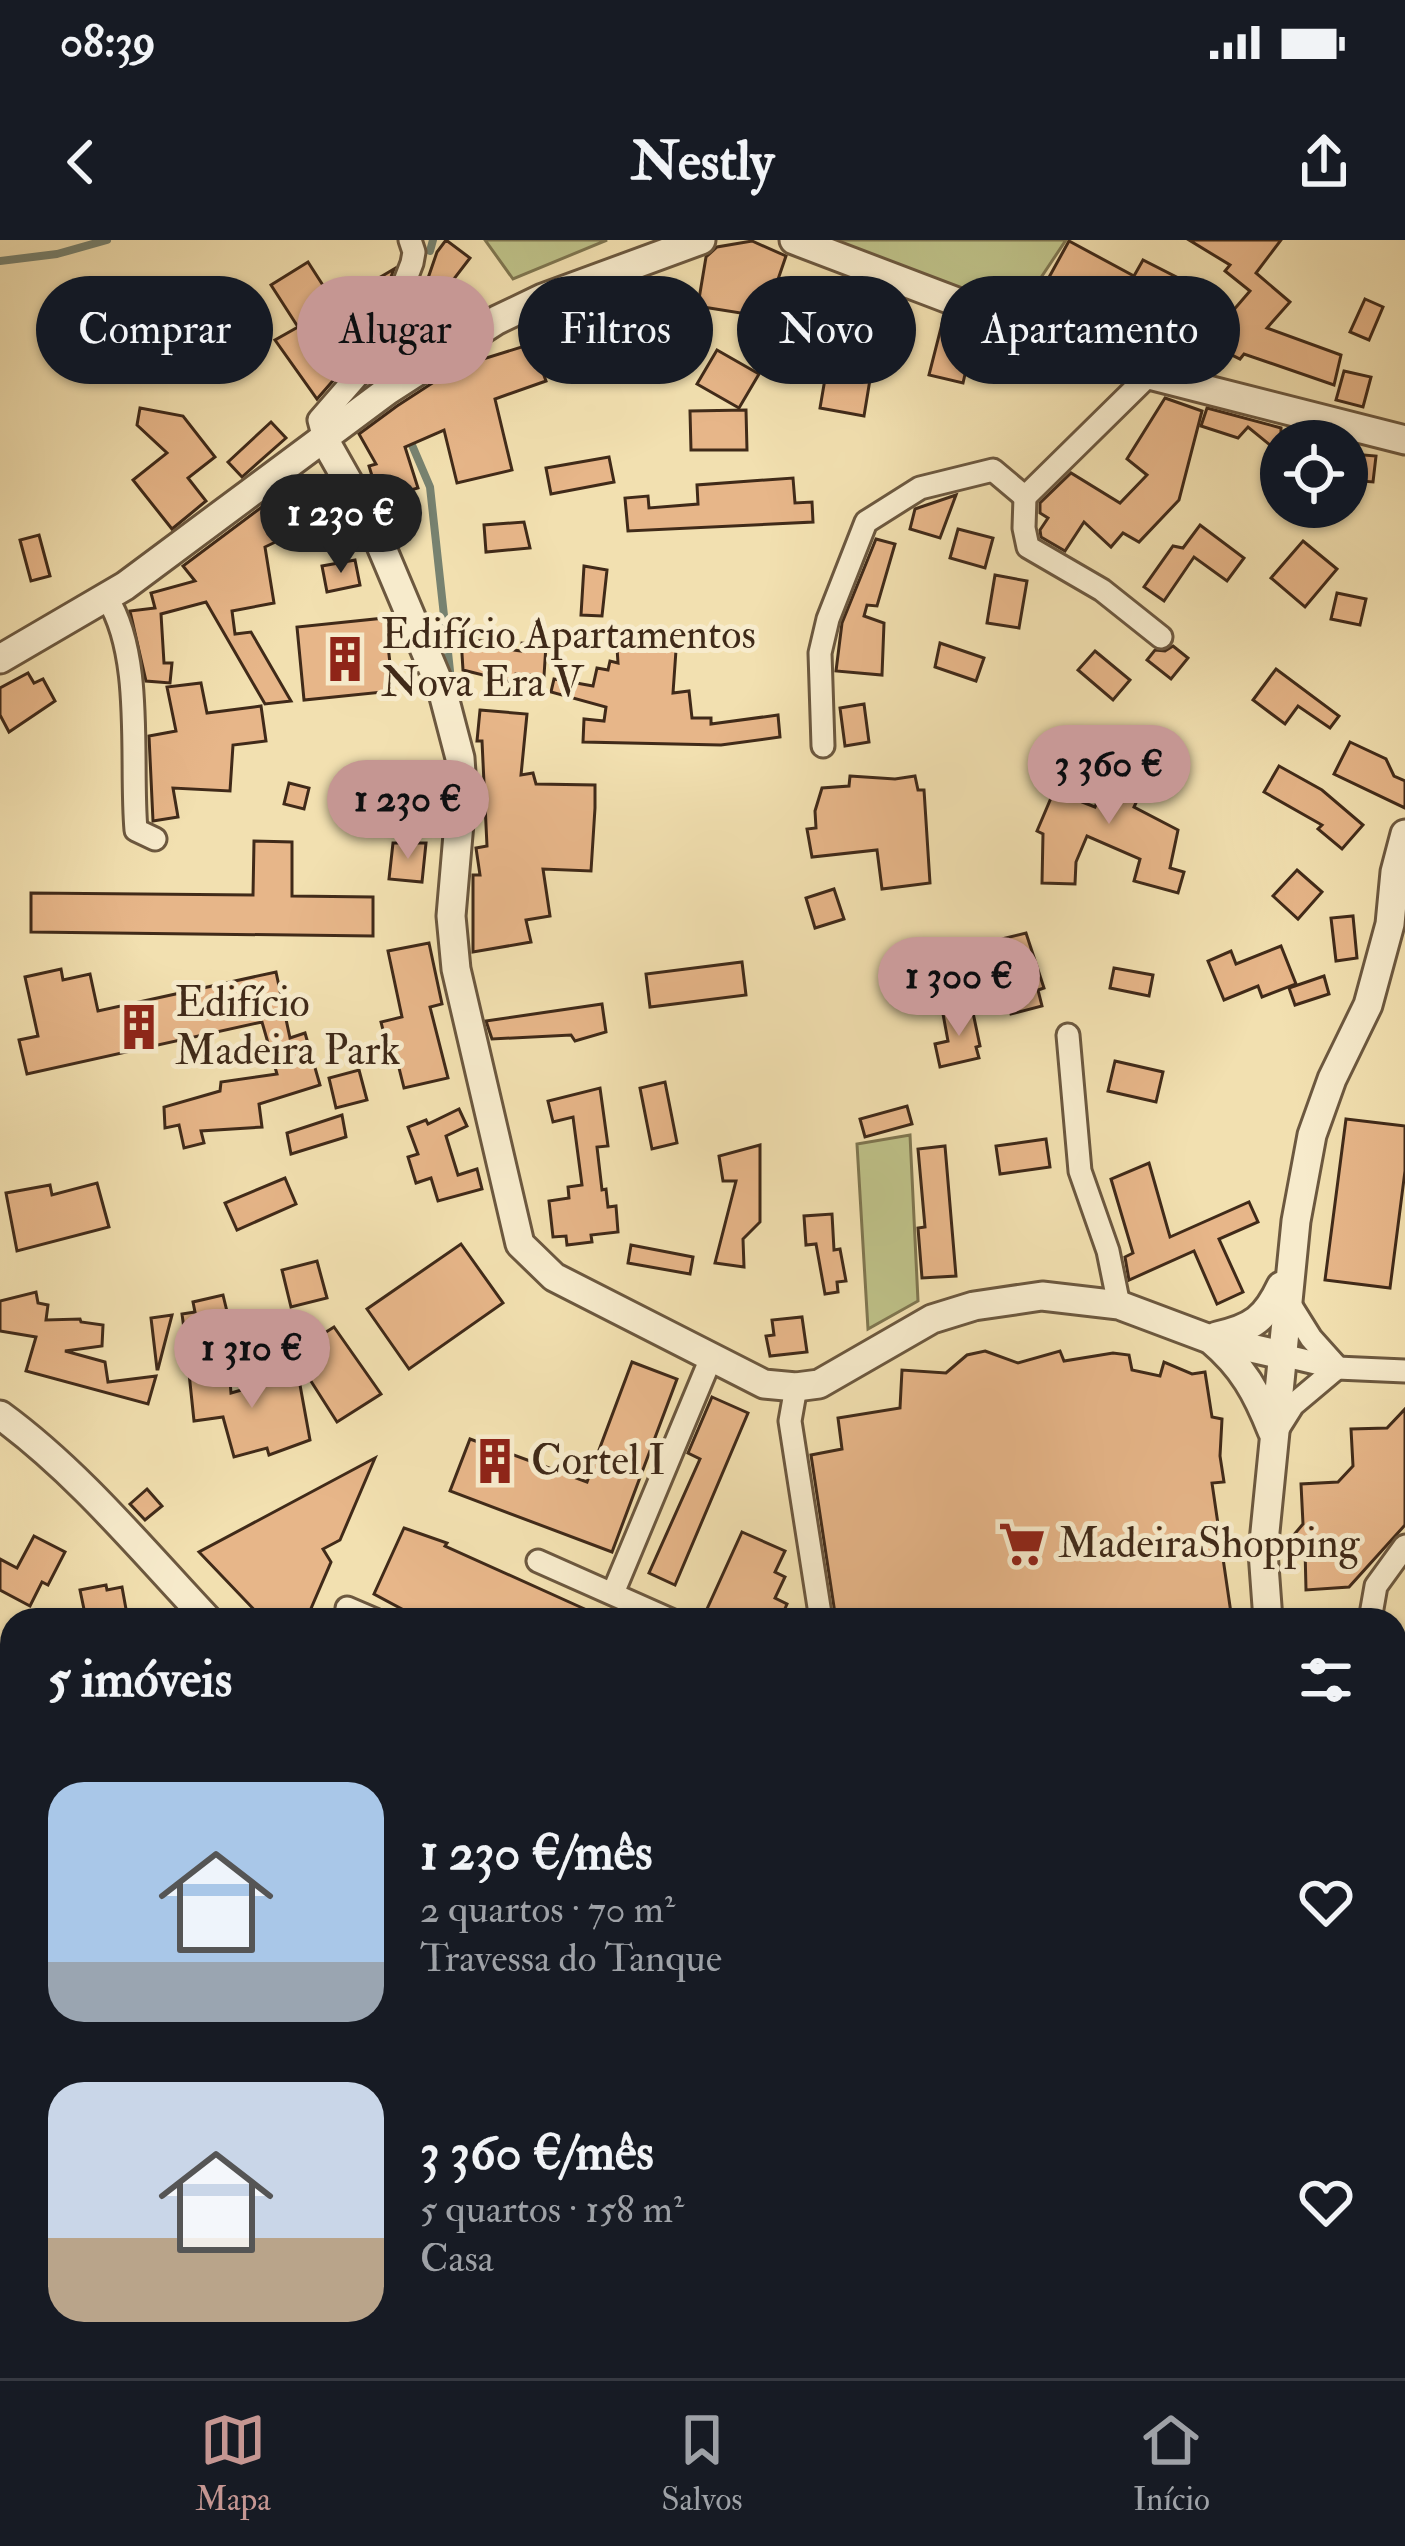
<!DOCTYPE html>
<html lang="pt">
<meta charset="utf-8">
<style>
body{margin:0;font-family:"IM FELL Double Pica",serif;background:#20242c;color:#f1f3f6;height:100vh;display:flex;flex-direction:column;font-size:45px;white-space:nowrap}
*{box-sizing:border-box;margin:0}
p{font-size:39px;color:#9ea1a6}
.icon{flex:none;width:66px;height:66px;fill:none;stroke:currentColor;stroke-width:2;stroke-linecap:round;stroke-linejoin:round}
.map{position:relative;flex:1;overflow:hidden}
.details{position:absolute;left:0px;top:1368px;width:1407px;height:771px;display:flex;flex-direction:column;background:#171b24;border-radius:36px 36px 0 0;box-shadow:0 3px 9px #0004}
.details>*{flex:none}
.banner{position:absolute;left:36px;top:36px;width:1335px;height:108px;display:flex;gap:24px}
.tools{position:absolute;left:1260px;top:180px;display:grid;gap:24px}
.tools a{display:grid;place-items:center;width:108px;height:108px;border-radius:50%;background:#171b24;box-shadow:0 3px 9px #0004;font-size:60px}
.price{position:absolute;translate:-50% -102px;padding:0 27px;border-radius:42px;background:#c59692;color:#111;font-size:39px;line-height:78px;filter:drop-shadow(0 3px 6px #0008)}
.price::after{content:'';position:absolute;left:50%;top:72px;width:36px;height:27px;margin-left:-18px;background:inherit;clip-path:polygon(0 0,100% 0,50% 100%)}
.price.current{background:#222;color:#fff}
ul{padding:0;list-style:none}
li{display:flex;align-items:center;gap:36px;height:300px;padding:0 48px}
li span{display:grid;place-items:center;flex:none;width:336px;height:240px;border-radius:36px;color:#555}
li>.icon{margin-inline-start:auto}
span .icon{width:144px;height:144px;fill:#fffc;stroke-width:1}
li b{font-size:51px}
h2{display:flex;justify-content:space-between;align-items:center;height:144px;padding:0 48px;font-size:51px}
.pill{padding:0 42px;border-radius:54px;background:#171b24;box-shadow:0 3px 9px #0004;font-size:42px;line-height:108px}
.pill.current{background:#c59692;color:#111}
.status{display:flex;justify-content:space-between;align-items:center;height:84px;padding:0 60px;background:#171b24;direction:ltr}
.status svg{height:33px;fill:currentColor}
header{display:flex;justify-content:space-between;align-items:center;height:156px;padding:0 48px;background:#171b24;font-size:54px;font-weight:800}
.dock{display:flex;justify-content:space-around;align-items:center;height:168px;border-top:3px solid #363941;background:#171b24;font-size:33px;color:#9ea1a6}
.dock a{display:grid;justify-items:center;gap:6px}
.dock .current{color:#c59692}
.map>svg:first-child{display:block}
.green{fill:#bec188;stroke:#7f7650;stroke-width:3}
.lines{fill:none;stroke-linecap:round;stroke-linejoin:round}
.stream{stroke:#778270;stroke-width:8}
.building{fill:#e7b689;stroke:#402a19;stroke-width:3}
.minor-casing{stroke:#6c583f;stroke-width:27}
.tertiary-casing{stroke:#6c583f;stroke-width:33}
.minor{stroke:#f7ebcc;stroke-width:21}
.tertiary{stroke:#f7ebcc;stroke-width:27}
.labels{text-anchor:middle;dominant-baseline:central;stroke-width:10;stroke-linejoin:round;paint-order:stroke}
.poi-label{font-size:42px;fill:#402a19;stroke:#f7ebcc;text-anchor:start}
</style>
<div class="status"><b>08:39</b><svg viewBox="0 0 49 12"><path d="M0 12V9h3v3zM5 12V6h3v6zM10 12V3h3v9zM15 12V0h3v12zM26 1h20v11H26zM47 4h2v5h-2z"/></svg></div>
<header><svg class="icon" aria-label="back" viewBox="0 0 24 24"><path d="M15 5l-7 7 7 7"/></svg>Nestly<svg class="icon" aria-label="share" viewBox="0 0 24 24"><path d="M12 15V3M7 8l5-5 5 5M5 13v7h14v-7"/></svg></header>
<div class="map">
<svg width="1405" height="2138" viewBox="0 0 1405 2138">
<rect width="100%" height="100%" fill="#f2e0b0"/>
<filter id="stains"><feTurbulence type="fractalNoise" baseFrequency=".00167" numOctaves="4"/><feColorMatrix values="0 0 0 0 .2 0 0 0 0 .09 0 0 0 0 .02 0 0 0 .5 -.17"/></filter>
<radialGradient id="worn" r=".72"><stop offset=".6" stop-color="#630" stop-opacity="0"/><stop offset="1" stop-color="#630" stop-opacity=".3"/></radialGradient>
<g class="green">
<polygon points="485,0 607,0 513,39"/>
<polygon points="826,0 1066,0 1018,72"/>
<polygon points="910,895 918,1061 868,1089 857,904"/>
<polygon points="559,2127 681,2127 680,2138 615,2138"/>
<polygon points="820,2127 1052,2127 1047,2138 815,2138"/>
</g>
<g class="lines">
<g class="stream">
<polyline points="430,11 433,0"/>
<polyline points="0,21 57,14 107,0"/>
<polyline points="409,198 430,247 450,431"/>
</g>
</g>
<g class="building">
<polygon points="446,0 470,18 453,40 482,69 408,116 404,110 407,101 425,87 415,76 437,12"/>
<polygon points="1189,0 1281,0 1256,33 1290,62 1267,88 1341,115 1334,145 1244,114 1240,119 1206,102 1250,51 1225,31 1230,25"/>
<polygon points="752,1 786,16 773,54 753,75 703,67 696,109 656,103 589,113 541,127 546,141 495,159 512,230 457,243 444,190 405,207 418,248 379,259 369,226 376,224 359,194 397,166 457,127 538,102 533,83 614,51 633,48 699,59 706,17 717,7"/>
<polygon points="1069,1 1134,36 1143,20 1192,45 1170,88 1163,88 1107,60 1097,79 1042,50"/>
<polygon points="308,22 335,64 394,29 365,104 317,159 275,100 298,87 271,45"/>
<polygon points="1365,59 1383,67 1369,100 1350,92"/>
<polygon points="814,71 869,87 863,105 876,103 864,176 820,168 827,127 800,120"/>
<polygon points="943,80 1008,101 998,138 966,130 963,143 929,135"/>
<polygon points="129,93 176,102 171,130 102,121 103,96 128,98"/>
<polygon points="717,110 759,134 739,168 697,144"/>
<polygon points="1344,131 1371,137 1363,167 1336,160"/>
<polygon points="1165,158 1202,171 1179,260 1139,302 1123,293 1111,307 1084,282 1065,311 1041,297 1040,290 1048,278 1040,273 1040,263 1071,233 1120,263 1147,235 1127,219"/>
<polygon points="140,168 183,176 215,217 188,238 206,261 172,289 133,240 167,213 137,185"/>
<polygon points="1207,168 1281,188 1281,214 1248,187 1238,198 1201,186"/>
<polygon points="746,170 747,210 691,210 690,171"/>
<polygon points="271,182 286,198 242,237 228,222"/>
<polygon points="1352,214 1376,216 1373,242 1349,240"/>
<polygon points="609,217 614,242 551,254 546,228"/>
<polygon points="302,237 329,245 342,270 265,307 274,363 232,371 235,394 251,392 291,461 265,464 206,362 161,374 164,423 172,423 170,443 146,441 130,371 155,368 151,353 195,341 183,326"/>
<polygon points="793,238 795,263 812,262 813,282 628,291 625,258 648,256 649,268 698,264 697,245"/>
<polygon points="956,255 940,298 910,289 915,269"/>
<polygon points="524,282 530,308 486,312 484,285"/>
<polygon points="1200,285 1244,318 1227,341 1194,317 1164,361 1144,347 1173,306 1183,308"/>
<polygon points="958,289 993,298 985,328 950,318"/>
<polygon points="39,295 50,336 31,341 20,300"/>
<polygon points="876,299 895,304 877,366 867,365 864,376 884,383 882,435 836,431 842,383"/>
<polygon points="1303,301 1337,329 1305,367 1271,338"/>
<polygon points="355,320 360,345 327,352 322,326"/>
<polygon points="584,326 607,330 602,376 581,375"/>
<polygon points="995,335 1027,341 1019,388 987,383"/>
<polygon points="1337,353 1366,359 1360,385 1331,379"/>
<polygon points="385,378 393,451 304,460 297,387"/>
<polygon points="616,392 677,396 673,453 689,451 692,478 711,478 711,484 778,475 780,497 721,505 583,502 584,479 604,481 606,467 551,452 554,439 593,446 597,428 608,430 610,421 618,423"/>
<polygon points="461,398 483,401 485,406 521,411 522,403 546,405 544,436 516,434 515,443 463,430"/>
<polygon points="940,403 984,418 976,441 935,427"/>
<polygon points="1173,406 1188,418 1171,439 1147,420 1155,410 1165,411"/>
<polygon points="1095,411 1130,440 1113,460 1078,430"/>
<polygon points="1276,429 1339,476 1330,488 1298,466 1285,484 1253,460"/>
<polygon points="28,433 34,443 43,439 55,461 9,492 0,475 0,448"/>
<polygon points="201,443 207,473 261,466 266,501 233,505 230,551 173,548 178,577 153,581 149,496 176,491 167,447"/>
<polygon points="864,464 869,502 845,506 840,468"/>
<polygon points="480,470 527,474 521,535 533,533 536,544 595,545 595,568 591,631 543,629 550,676 526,680 531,702 473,712 473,635 480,635 476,608 487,606 482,501 477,501"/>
<polygon points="1112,494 1141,509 1121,546 1140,554 1134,567 1178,590 1170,628 1184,632 1178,653 1134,641 1140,619 1087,596 1076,622 1075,644 1042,643 1043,594 1037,591 1054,551 1095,567 1110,531 1096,524"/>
<polygon points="1350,502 1386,519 1394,536 1405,541 1405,568 1334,534"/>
<polygon points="1279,526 1322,550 1363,585 1342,609 1318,589 1322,585 1264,552"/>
<polygon points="376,532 417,539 414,554 427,556 419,597 394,591 395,581 368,577"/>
<polygon points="850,536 895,539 915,536 918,550 924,550 930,643 882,649 877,610 812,617 807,589 816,588 815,571 822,548 849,546"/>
<polygon points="289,543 309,548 304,569 284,564"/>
<polygon points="254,601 292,602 292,656 373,657 373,696 31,692 31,653 253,655"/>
<polygon points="393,603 426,603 422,642 389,639"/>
<polygon points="1297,630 1322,652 1298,679 1273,656"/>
<polygon points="834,649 844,679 815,688 806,658"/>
<polygon points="1353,676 1357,718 1336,721 1331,678"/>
<polygon points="1026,693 1044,748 1038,750 1042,766 1011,774 993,701"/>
<polygon points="429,703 442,764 430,767 448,838 404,848 397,820 391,821 381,782 402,777 388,711"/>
<polygon points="1281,706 1296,744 1262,757 1258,746 1224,760 1208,721 1231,711 1236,724"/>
<polygon points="742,722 746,755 650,767 646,734"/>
<polygon points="1114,728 1153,735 1149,756 1110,748"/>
<polygon points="61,729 63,740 90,734 98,771 276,732 290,798 305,793 320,845 259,864 262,887 201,891 204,903 184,908 179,885 165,888 164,867 220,851 221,842 277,834 262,782 27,834 19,800 38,796 25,737"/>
<polygon points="1324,736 1329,754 1295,765 1289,748"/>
<polygon points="602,764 606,792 575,801 571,795 492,799 486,781"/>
<polygon points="972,768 980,806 976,807 979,818 940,827 935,804 948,801 943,774"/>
<polygon points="1115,821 1163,832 1156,862 1108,851"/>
<polygon points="359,830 367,860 336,868 329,838"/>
<polygon points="665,842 677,903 652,909 640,848"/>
<polygon points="600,848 608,906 597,907 602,950 606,949 608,967 616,966 618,992 591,995 592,1002 567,1005 566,996 553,997 549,961 569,958 568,947 582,945 573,877 553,882 548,861"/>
<polygon points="907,866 912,884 865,897 860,879"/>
<polygon points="459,869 467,886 446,896 458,935 477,929 482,949 438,961 431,938 416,943 408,917 418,914 408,887 426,880 428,884"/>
<polygon points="342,875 346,897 291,914 287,893"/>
<polygon points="1346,879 1405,886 1405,931 1390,1048 1325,1040"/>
<polygon points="1046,899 1050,927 1000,934 996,906"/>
<polygon points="760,905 760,982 743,999 744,1027 715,1023 736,941 723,941 719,916"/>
<polygon points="945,906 956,1036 922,1038 918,988 925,987 918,909"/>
<polygon points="1149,923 1170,997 1249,962 1258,982 1219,999 1243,1052 1217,1064 1194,1011 1129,1040 1125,1017 1133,1013 1111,939"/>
<polygon points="285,938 296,964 237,990 225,963"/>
<polygon points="97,943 109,987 17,1011 6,953 50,945 52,955"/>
<polygon points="832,974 834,1010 840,1009 846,1041 837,1042 838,1052 825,1054 816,1004 806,1005 804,976"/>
<polygon points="461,1004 503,1063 409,1129 367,1069"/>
<polygon points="631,1005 693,1017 690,1034 628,1023"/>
<polygon points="317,1021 327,1058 291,1067 282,1030"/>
<polygon points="36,1052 38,1063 48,1065 46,1080 80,1079 81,1082 103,1085 102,1106 65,1111 105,1122 108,1142 156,1136 148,1164 26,1131 36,1097 0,1091 0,1061"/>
<polygon points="223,1055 232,1092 201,1099 200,1094 185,1096 182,1074 195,1072 193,1062"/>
<polygon points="172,1075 158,1129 157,1129 151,1078"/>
<polygon points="802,1077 807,1112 770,1116 766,1096 774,1095 772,1080"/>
<polygon points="334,1087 381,1154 337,1182 293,1113"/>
<polygon points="985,1111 1018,1123 1060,1111 1064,1121 1113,1113 1129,1115 1132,1130 1160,1136 1164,1122 1192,1134 1205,1132 1212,1177 1222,1179 1220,1216 1224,1242 1212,1243 1232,1380 836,1380 811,1215 842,1209 838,1178 900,1168 902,1130 946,1133 967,1115"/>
<polygon points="632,1122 677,1139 612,1312 450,1251 470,1199 587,1242"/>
<polygon points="229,1128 231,1153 298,1134 310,1200 269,1215 267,1208 234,1217 223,1177 194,1181 189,1133"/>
<polygon points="712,1157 748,1173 675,1345 649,1333 700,1219 688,1213"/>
<polygon points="1405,1169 1405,1285 1349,1347 1306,1350 1305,1308 1292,1297 1303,1284 1301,1244 1338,1242 1353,1226 1351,1189 1387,1188"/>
<polygon points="375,1218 340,1300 323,1309 331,1322 306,1380 264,1380 199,1312"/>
<polygon points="147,1249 162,1266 145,1280 130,1264"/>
<polygon points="404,1288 447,1303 445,1306 609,1380 431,1380 415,1376 374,1354"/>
<polygon points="742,1292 785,1311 775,1332 785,1337 775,1358 787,1364 780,1380 702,1380"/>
<polygon points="34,1296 65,1312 48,1345 42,1342 30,1366 0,1350 0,1319 17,1328"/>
<polygon points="106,1345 107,1350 122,1347 128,1380 92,1380 91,1372 85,1374 80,1350"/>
</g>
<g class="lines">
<defs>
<g id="minor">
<polyline points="324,199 319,180 378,112 412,23 414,12 410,0"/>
<polyline points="1025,257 1024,288 1028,307 1102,350 1161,397"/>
<path d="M107 358C144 417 130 522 136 590L155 599"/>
<polyline points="823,506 820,413 828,379 866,282 920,248 993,230 1025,257 1149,135"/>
<polyline points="1068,795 1080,931 1108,1011 1119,1065"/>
<polyline points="1286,1058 1311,1098 1337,1127"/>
<polyline points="1282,1115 1337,1128 1405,1131"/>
<polyline points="796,1147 790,1181 821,1380"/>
<polyline points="1276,1192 1293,1165 1337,1128"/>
<polyline points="538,1321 671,1380"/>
<polyline points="613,1353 711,1118"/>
<polyline points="347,1368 375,1380"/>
<polyline points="1370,1380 1376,1346 1405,1306"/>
<polyline points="0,1518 12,1525"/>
<polyline points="0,1566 12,1541"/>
<polyline points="0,1713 12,1714"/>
<polyline points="0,1849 12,1739"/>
<polyline points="1395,2051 1405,2037"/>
<polyline points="276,2127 290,2138"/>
<polyline points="1311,2127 1319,2138"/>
</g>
<g id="tertiary">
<polyline points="794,0 1149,135 1405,200"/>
<polyline points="324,199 371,282 443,453 460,518 462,548 451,676 456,729 520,1004 554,1037 764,1144 796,1147 819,1144 932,1079 974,1066 1042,1056 1119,1065 1207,1098 1282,1115"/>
<polyline points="0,419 125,346 387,151 497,80 543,58 701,0"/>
<path d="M1217 1096C1253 1088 1266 1078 1281 1046"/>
<path d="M1211 1100C1243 1127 1257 1153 1272 1191"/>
<path d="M0 1175C78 1232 142 1310 208 1380"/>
<polyline points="1268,1380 1263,1312 1296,981 1312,895 1332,839 1368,765 1390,684 1395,632 1405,594"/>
</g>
</defs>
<use href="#minor" class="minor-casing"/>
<use href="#tertiary" class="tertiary-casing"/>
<use href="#minor" class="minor"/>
<use href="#tertiary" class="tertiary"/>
</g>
<defs>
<symbol id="building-bare" viewBox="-9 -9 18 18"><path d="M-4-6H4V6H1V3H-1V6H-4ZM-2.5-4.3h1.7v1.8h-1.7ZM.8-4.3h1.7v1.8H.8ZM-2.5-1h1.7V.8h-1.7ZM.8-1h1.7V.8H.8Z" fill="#8f2418" stroke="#f7ebcc" stroke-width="2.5" paint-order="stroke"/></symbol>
<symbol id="supermarket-bare" viewBox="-9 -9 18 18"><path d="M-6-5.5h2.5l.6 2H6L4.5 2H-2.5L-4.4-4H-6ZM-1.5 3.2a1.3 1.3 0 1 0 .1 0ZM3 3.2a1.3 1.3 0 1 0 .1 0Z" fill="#8f2418" stroke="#f7ebcc" stroke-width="2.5" paint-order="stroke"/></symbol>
</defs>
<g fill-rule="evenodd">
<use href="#building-bare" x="312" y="386" width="66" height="66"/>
<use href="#building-bare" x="106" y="754" width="66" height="66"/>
<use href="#building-bare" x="462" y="1188" width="66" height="66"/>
<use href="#supermarket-bare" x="989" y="1271" width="66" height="66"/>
</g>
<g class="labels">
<g class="poi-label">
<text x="381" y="395">Edifício Apartamentos<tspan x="381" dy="48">Nova Era V</tspan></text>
<text x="175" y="763">Edifício<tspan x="175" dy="48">Madeira Park</tspan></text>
<text x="531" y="1221">Cortel I</text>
<text x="1058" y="1304">MadeiraShopping</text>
</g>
</g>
<rect width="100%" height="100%" filter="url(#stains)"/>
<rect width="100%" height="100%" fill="url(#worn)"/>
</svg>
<div class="tools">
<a><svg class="icon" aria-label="locate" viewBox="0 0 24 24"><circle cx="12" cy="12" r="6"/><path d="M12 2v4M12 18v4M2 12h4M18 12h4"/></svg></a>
</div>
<b class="price current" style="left:341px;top:336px">1 230 €</b>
<b class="price" style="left:1109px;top:587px">3 360 €</b>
<b class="price" style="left:408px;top:622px">1 230 €</b>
<b class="price" style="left:959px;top:799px">1 300 €</b>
<b class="price" style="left:252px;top:1171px">1 310 €</b>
<div class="banner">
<a class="pill">Comprar</a>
<a class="pill current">Alugar</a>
<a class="pill">Filtros</a>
<a class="pill">Novo</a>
<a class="pill">Apartamento</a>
</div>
<section class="details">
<h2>5 imóveis<svg class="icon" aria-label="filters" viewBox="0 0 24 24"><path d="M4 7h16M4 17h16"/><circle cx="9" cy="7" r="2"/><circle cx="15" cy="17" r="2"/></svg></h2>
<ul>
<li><span style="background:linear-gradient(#a9c7e8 75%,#9aa5b1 0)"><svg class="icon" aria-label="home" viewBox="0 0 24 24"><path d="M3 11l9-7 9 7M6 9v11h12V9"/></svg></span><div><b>1 230 €/mês</b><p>2 quartos · 70 m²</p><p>Travessa do Tanque</p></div><svg class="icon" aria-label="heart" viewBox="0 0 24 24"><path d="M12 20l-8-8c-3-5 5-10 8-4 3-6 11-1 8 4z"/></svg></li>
<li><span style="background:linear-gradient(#c9d6e8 65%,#b9a48a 0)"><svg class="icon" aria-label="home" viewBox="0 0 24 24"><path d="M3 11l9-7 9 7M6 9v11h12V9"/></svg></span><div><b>3 360 €/mês</b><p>5 quartos · 158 m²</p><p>Casa</p></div><svg class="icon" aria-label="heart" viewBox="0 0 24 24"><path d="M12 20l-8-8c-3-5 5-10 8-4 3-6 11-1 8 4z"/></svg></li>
</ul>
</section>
</div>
<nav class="dock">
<a class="current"><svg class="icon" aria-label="map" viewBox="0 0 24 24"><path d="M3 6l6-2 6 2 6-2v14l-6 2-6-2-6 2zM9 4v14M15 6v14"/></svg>Mapa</a>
<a><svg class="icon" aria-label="saved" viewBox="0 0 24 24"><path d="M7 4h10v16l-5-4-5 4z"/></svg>Salvos</a>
<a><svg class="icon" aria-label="home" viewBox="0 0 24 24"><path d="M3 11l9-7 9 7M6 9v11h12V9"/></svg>Início</a>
</nav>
